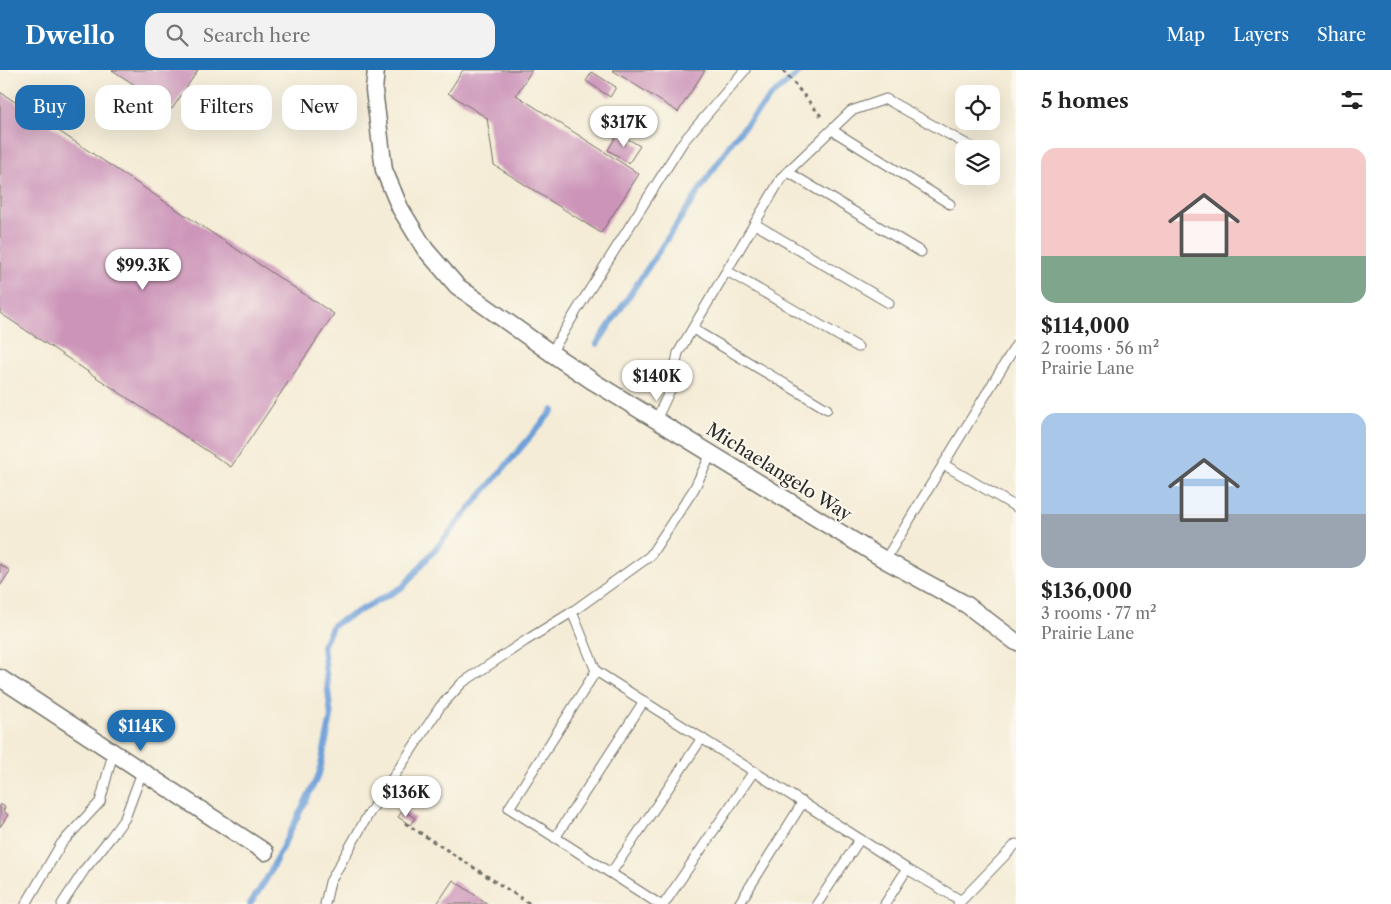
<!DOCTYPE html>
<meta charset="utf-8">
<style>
body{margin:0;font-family:"Libre Caslon Text",serif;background:#f2f2f2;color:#222;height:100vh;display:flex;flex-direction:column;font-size:19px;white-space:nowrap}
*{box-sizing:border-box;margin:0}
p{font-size:16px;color:#767676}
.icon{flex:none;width:28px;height:28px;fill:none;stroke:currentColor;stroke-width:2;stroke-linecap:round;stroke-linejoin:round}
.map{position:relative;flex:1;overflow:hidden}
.drawer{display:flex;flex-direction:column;background:#fff;width:375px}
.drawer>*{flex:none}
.banner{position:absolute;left:15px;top:15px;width:475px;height:45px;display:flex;gap:10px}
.controls{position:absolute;left:955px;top:15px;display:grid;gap:10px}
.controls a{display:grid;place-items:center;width:45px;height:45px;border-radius:10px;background:#fff;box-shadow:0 5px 20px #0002;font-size:25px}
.price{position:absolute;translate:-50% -42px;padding:0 11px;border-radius:18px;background:#fff;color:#222;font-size:16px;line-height:32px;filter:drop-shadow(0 1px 2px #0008)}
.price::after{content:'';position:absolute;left:50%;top:30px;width:15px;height:11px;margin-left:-8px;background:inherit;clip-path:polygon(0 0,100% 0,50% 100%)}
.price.selected{background:#1f6fb2;color:#fff}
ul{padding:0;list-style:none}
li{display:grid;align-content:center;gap:10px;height:265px;padding:0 25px}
li span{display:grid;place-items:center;height:155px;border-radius:15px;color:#555}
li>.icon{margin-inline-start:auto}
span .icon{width:90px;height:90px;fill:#fffc;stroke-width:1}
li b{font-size:21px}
h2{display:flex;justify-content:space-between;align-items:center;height:60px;padding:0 25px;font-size:21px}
.pill{padding:0 18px;border-radius:15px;background:#fff;box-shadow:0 5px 20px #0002;font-size:18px;line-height:45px}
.pill.selected{background:#1f6fb2;color:#fff}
header{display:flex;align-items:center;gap:30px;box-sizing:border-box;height:70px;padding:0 25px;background:#1f6fb2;color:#fff}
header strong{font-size:24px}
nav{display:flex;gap:28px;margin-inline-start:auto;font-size:18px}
.search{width:350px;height:45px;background:#f2f2f2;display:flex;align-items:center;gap:12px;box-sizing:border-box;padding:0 18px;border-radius:15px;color:#767676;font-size:19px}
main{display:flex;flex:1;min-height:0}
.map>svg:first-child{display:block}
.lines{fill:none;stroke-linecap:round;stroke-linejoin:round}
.stream{stroke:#6ea0d9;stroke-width:6}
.building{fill:#cc94b9}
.lane-casing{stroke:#716f67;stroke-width:11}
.street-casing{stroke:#716f67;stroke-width:19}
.path{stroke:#716f67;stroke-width:3;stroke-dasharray:4 4;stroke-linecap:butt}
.lane{stroke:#fff;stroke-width:9}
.street{stroke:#fff;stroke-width:16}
.labels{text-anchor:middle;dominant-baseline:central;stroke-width:4;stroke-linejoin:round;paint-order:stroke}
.street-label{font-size:18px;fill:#2b2b2b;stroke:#fbf7ec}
</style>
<header>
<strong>Dwello</strong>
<div class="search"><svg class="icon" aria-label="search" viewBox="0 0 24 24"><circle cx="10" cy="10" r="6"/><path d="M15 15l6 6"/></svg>Search here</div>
<nav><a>Map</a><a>Layers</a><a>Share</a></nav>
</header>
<main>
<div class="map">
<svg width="1016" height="834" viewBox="0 0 1016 834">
<rect width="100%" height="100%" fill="#fbf7ec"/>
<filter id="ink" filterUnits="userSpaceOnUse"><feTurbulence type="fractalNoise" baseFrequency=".02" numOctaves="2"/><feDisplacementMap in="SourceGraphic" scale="10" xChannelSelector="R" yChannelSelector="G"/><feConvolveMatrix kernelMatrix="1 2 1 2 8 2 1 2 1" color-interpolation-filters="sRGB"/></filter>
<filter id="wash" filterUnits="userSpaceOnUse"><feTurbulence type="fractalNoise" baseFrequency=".0096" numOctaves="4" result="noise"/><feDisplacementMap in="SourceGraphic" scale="20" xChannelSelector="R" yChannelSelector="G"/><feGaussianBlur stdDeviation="1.12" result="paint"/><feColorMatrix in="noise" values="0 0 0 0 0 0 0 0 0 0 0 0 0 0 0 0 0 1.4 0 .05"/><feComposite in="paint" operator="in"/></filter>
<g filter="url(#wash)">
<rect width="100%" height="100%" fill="#f4ecd6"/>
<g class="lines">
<g class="stream">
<polyline points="597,274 733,70 772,25 803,0"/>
<polyline points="250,834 267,808 319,704 331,647 323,576 333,555 403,517 553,340"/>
</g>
</g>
<g id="blocks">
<g class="building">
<polygon points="112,0 198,0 172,39"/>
<polygon points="463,0 532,0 516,25 639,104 601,163 494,95 487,48 448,23"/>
<polygon points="612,0 705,0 678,42"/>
<polygon points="592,2 616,17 610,27 586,11"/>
<polygon points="0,22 334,244 231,397 0,243"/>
<polygon points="618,63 640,76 629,93 608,80"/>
<polygon points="0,494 10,501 0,516"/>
<polygon points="0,734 5,737 3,741 8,745 0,757"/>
<polygon points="403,740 415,748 410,755 398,747"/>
<polygon points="453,810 488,834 437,834"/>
</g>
</g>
</g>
<g filter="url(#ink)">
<use href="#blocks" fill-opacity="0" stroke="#716f67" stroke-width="1"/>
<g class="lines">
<defs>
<g id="lane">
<polyline points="832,60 950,134"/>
<polyline points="788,102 921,182"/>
<polyline points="755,154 889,233"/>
<polyline points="727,201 858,277"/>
<polyline points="693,259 827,339"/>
<polyline points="551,283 580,235 683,72 745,0"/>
<polyline points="656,350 671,318 678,283 782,107 851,41 886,29 975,79"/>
<polyline points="711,384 694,419 650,486 572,542 596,601 907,799 960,830"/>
<polyline points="943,394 1016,437"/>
<polyline points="885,490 1016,275"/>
<polyline points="596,601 509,738 659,834"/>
<polyline points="555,768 644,631"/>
<polyline points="611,803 702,668"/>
<polyline points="26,834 61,774 100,732 113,683"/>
<polyline points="62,834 85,799 111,767 125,748 142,702"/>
<polyline points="325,834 330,812 368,745 440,637 462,613 525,571 572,542"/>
<polyline points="664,834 754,701"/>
<polyline points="739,834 803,732"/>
<polyline points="817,834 860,769"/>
<polyline points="885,834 907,799"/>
<polyline points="958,834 1016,774"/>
</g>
<g id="street">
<polyline points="376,0 374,20 384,100 400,138 425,179 457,216 551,283 594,312 885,490 967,535 1016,572"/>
<polyline points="0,608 265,782"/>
</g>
</defs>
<use href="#lane" class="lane-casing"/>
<use href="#street" class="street-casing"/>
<g class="path">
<polyline points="783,0 821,46"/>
<polyline points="405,753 530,834"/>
</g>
<use href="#lane" class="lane"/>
<use href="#street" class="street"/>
</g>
</g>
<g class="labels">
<g class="street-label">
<text transform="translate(779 402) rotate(32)">Michaelangelo Way</text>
</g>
</g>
</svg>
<div class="controls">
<a><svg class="icon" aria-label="locate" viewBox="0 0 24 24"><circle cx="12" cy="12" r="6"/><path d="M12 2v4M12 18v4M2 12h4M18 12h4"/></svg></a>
<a><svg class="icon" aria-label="layers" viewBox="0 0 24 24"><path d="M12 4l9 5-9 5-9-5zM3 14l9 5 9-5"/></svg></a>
</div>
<b class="price" style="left:624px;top:78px">$317K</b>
<b class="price" style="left:143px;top:221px">$99.3K</b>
<b class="price" style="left:657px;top:332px">$140K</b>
<b class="price selected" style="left:141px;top:682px">$114K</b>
<b class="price" style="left:406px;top:748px">$136K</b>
<div class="banner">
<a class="pill selected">Buy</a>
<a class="pill">Rent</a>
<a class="pill">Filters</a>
<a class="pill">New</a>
</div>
</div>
<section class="drawer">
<h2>5 homes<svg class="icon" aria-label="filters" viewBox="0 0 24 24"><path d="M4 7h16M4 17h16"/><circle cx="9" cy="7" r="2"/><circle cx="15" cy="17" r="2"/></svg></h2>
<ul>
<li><span style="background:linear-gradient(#f6c9c9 70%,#7fa58c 0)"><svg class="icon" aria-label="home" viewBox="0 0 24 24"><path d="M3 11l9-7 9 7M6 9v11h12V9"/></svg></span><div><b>$114,000</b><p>2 rooms · 56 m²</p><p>Prairie Lane</p></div></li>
<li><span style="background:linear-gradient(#a9c7e8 65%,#9aa5b1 0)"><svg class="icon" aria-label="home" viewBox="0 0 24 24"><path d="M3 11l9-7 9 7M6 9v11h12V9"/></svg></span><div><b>$136,000</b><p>3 rooms · 77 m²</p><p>Prairie Lane</p></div></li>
</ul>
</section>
</main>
